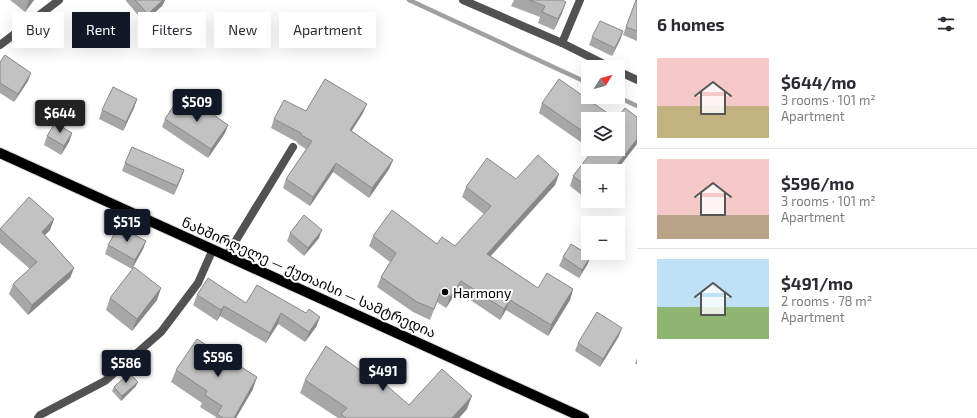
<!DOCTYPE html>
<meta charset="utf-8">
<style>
body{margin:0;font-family:"Exo 2","Noto Sans Georgian",sans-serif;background:#f7f7f7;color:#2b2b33;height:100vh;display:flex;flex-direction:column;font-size:15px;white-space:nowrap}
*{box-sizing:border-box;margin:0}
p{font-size:13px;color:#7c7c81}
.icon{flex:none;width:22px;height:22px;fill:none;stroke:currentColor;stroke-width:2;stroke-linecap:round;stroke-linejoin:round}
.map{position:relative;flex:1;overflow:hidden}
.panel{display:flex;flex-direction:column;background:#fff;width:340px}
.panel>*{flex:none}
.top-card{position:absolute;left:12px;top:12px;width:380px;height:36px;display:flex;gap:8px}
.needle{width:26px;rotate:53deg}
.fabs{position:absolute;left:581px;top:60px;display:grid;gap:8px}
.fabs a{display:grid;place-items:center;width:44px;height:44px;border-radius:0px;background:#fff;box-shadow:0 4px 16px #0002;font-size:20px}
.price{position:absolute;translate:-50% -34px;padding:0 9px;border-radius:4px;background:#111827;color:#fff;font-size:13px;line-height:26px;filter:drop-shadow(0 1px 2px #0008)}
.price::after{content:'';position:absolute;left:50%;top:24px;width:12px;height:9px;margin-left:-6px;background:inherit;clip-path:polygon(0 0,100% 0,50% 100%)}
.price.selected{background:#222;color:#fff}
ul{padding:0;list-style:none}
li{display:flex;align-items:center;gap:12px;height:100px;padding:0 20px}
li+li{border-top:1px solid #e1e1e2}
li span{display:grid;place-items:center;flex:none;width:112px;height:80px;border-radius:0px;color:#555}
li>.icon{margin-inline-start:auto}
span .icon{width:48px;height:48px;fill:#fffc;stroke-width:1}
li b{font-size:17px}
h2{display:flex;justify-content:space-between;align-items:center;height:48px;padding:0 20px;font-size:17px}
.pill{padding:0 14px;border-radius:0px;background:#fff;box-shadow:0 4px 16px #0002;font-size:14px;line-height:36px}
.pill.selected{background:#111827;color:#fff}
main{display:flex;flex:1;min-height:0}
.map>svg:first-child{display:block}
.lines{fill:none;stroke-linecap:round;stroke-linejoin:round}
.stream{stroke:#a0a0a0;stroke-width:4.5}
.primary-casing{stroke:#dbdbdb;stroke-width:12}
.street{stroke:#525252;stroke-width:8}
.primary{stroke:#000;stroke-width:10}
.wall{fill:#a7a7a7}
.shaded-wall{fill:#888}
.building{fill:#c2c2c2;stroke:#888}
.poi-dot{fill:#000;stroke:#fff;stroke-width:1.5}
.labels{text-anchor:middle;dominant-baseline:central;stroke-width:4;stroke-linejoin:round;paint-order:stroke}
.street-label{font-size:14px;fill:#000;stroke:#fff}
.poi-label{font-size:14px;fill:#000;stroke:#fff;text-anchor:start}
</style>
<main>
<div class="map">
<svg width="637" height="418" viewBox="0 0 637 418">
<rect width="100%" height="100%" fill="#fff"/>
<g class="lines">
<g class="stream">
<polyline points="409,0 588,83"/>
<polyline points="618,97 637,106"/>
</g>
<defs>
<polyline id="primary" points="0,153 584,418"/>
</defs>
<use href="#primary" class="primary-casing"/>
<g class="street">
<polyline points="463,0 562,43 610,67"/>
<polyline points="562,43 580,0"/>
<polyline points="0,45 59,0"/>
<polyline points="618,71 637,80"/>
<polyline points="227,255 293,147"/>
<polyline points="38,418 40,415 105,381 161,332 198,283 213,249"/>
</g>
<use href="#primary" class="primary"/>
</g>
<g class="wall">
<polygon points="10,0 34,0 25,12"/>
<polygon points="126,0 165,0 162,6 144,22 126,1"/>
<polygon points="514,0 562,0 562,13 554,30 538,23 540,17 511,6"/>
<polygon points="636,0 637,0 637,41 623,35"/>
<polygon points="623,31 620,40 612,56 589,45 592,37"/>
<polygon points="0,62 28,81 14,102 0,93"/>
<polygon points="137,99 134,108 123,131 99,119 102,110"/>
<polygon points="542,103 588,119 588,147 539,113"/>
<polygon points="198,111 228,125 225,133 208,158 162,127 165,119"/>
<polygon points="306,111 363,113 352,131 393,160 389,169 369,198 333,172 310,206 283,188 286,179 306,149 298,144 297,142 271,128 274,119"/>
<polygon points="72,133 69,142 61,155 44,145 47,136"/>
<polygon points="637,144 616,171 588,171 588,200 570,186 573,176 593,151 590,149 618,149"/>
<polygon points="125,163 184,170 174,195 122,171"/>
<polygon points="559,174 555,185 491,256 538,288 573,289 570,300 548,336 506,310 500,320 457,291 446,308 437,302 430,320 413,312 377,287 381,277 390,262 369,246 373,236 455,246 484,214 462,197 466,187 516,179"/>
<polygon points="54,219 50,230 45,235 74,268 70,278 28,315 9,294 13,284 30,269 0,243 0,229"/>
<polygon points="290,233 319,238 304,256 287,241"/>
<polygon points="146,241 143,249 132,269 105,254 108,245"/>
<polygon points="591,256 587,265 579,278 559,266 563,257"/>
<polygon points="161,288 157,300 132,331 106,310 110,298"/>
<polygon points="197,295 306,313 320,317 316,327 305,342 278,324 266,343 220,316 217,321 193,305"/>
<polygon points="619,336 600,367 575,351 578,343"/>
<polygon points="637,358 637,364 635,364"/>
<polygon points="176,370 253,389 236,418 216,418 216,417 200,407 202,403 171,382"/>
<polygon points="305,380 409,405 467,409 459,418 338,418 300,393"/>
<polygon points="136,386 121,401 112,391 114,387"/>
</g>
<g class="shaded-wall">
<polygon points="29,0 34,0 25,12"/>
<polygon points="163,0 165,0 162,6 144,22 148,14"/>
<polygon points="566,2 562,13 554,30 558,19"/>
<polygon points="623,31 620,40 612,56 615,48"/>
<polygon points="31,73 28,81 14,102 18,94"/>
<polygon points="137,99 134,108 123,131 126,122"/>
<polygon points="367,104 363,113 346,139 350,130"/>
<polygon points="228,125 225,133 208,158 211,149"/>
<polygon points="72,133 69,142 61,155 64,146"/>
<polygon points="637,139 637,144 616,171 612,171"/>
<polygon points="393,160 389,169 369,198 372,188"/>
<polygon points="336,163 333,172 310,206 313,197"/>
<polygon points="184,170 181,179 174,195 177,186"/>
<polygon points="559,174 555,185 483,264 487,254"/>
<polygon points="54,219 50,230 38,242 42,232"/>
<polygon points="322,230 319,238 304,256 308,248"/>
<polygon points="146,241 143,249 132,269 135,260"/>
<polygon points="591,256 587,265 579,278 582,270"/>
<polygon points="74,268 70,278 28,315 32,305"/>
<polygon points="461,281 457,291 446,308 450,297"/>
<polygon points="161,288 157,300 132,331 137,319"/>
<polygon points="573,289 570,300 548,336 551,325"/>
<polygon points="510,300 506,310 500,320 504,309"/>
<polygon points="224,306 220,316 217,321 221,310"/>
<polygon points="281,313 278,324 266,343 270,333"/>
<polygon points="320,317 316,327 305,342 309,332"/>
<polygon points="622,328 619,336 600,367 603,359"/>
<polygon points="257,377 253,389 236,418 234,418"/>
<polygon points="138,382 136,386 121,401 122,396"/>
<polygon points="472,396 467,409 459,418 452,418"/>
</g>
<g class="building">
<polygon points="135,0 163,0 148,14"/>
<polygon points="529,0 562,0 566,2 558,19 542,12 545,6"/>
<polygon points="636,0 637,0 637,31 626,27"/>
<polygon points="600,21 623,31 615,48 592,37"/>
<polygon points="5,55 31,73 18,94 0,83 0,62"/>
<polygon points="325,79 367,104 350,130 393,160 372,188 336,163 313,197 286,179 312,141 301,135 301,133 274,119 284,100 306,111"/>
<polygon points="559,79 616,119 588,119 588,135 542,103"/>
<polygon points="113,87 137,99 126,122 102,110"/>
<polygon points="178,99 198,111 201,106 228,125 211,149 165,119"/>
<polygon points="625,108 637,117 637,139 612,171 588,171 588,187 573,176 594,149 618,149 618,119 616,119"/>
<polygon points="55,123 72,133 64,146 47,136"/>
<polygon points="132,147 184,170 177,186 125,163"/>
<polygon points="538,155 559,174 487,254 538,288 547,273 573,289 551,325 510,300 504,309 461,281 450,297 441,291 434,309 417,302 381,277 396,253 373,236 392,210 437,244 442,237 455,246 491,206 466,187 487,158 516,179"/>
<polygon points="29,197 54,219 42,232 74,268 32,305 13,284 37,262 0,229"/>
<polygon points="304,215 322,230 308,248 290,233"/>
<polygon points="119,226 146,241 135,260 108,245"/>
<polygon points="571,244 591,256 582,270 563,257"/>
<polygon points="134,267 161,288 137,319 110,298"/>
<polygon points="208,278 246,303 257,285 306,313 309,309 320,317 309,332 281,313 270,333 224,306 221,310 197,295"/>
<polygon points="597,312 622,328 603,359 578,343"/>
<polygon points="197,339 257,377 234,418 223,418 217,414 222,406 205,395 207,391 176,370"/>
<polygon points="326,346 373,379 376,376 409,405 442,369 472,396 452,418 346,418 341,414 347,408 305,380"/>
<polygon points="129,373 138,382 122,396 114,387"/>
</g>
<circle class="poi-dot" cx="445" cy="292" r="4"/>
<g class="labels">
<g class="street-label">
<text transform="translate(309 277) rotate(24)">ნახშირღელე — ქუთაისი — სამტრედია</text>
</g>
<g class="poi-label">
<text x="453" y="292">Harmony</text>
</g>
</g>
</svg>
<div class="fabs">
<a><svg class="needle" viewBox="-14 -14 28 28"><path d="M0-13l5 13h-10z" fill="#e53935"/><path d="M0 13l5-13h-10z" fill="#7c7c81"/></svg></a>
<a><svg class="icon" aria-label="layers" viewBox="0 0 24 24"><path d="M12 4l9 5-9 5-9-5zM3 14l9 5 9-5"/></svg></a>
<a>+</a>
<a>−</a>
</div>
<b class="price" style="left:197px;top:123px">$509</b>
<b class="price selected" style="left:60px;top:134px">$644</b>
<b class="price" style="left:127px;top:243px">$515</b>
<b class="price" style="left:218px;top:378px">$596</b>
<b class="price" style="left:126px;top:384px">$586</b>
<b class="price" style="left:383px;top:392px">$491</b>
<div class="top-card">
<a class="pill">Buy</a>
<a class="pill selected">Rent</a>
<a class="pill">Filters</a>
<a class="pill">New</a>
<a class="pill">Apartment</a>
</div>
</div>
<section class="panel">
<h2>6 homes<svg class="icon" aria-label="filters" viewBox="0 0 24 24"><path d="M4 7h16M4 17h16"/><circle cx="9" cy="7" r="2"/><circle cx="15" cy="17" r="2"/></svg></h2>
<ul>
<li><span style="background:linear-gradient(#f6c9c9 60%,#c2b280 0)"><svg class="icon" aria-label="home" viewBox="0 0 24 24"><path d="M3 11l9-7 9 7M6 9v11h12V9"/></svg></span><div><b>$644/mo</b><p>3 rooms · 101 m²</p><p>Apartment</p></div></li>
<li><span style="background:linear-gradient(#f6c9c9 70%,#b9a48a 0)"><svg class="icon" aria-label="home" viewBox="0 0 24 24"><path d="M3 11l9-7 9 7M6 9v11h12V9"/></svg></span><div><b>$596/mo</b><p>3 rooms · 101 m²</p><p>Apartment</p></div></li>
<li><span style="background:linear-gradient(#bfe0f5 60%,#8fb573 0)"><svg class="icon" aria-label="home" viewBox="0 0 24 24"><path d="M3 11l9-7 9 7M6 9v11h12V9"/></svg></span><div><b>$491/mo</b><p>2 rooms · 78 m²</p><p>Apartment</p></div></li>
</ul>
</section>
</main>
